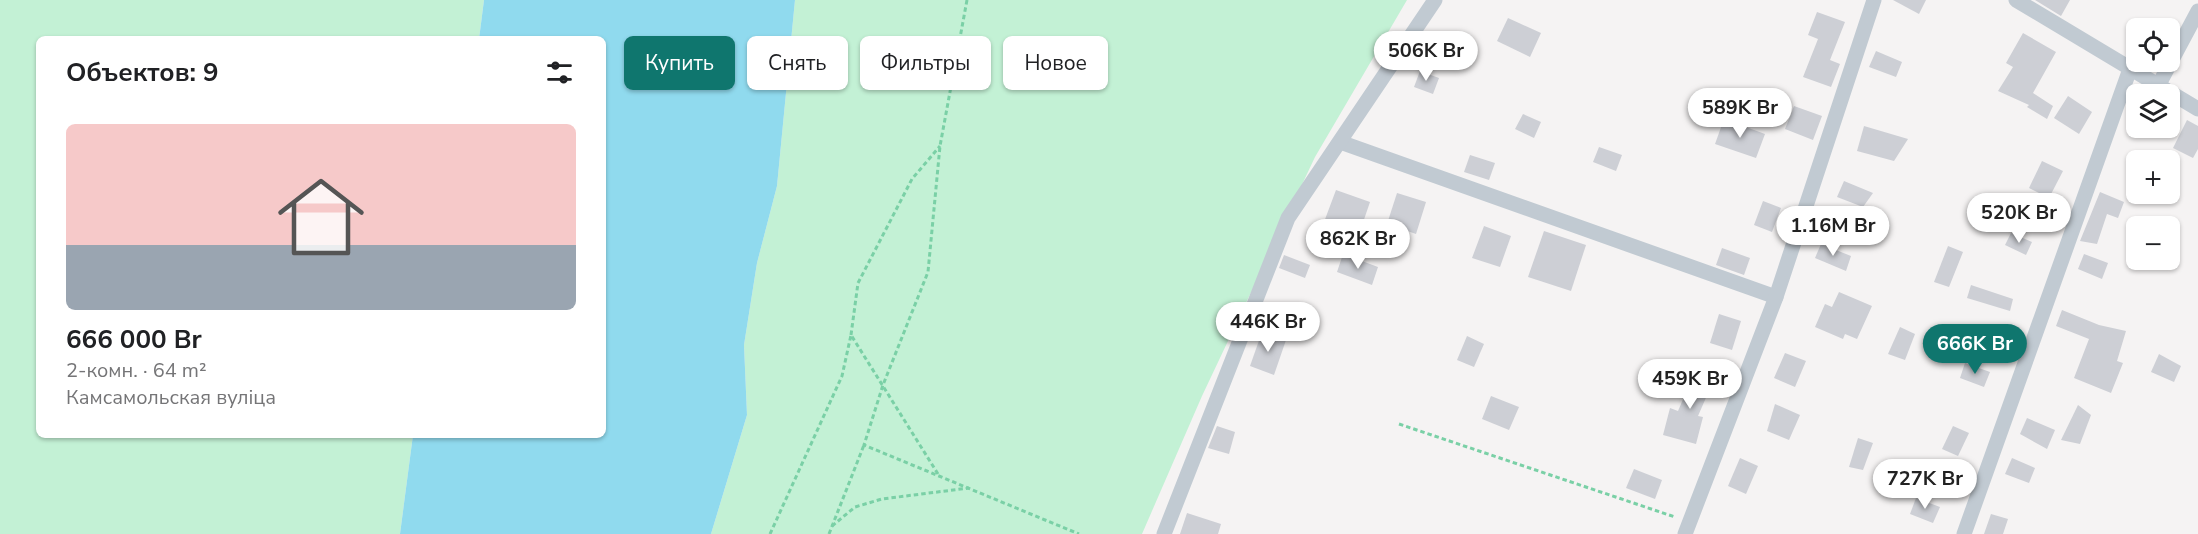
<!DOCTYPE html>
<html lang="ru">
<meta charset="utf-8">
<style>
body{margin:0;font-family:"Nunito Sans",sans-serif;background:#f6f6f6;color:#202124;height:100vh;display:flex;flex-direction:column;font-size:22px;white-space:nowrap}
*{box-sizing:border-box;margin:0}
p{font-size:20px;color:#757577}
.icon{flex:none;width:33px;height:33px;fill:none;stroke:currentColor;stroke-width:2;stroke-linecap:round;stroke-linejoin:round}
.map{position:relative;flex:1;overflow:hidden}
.sheet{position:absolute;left:36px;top:36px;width:570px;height:402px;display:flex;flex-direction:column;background:#fff;border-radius:9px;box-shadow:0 2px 4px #0004}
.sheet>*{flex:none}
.banner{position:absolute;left:624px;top:36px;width:570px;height:54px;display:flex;gap:12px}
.buttons{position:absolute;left:2126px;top:18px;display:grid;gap:12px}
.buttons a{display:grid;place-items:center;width:54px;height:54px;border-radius:9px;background:#fff;box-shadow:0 2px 4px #0004;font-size:30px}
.price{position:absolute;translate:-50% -51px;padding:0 14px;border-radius:21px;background:#fff;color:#222;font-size:20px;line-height:39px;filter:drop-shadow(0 2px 3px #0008)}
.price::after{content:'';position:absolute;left:50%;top:36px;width:18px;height:14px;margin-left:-9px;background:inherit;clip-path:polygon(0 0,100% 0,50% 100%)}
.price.current{background:#0f766e;color:#fff}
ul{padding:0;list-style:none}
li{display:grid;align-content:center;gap:12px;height:318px;padding:0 30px}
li+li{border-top:2px solid #e0e0e0}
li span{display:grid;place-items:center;height:186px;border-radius:9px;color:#555}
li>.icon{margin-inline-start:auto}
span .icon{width:108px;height:108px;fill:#fffc;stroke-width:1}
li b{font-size:26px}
h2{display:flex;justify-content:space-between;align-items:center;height:72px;padding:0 30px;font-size:26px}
.tag{padding:0 21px;border-radius:9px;background:#fff;box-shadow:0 2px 4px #0004;font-size:21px;line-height:54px}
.tag.current{background:#0f766e;color:#fff}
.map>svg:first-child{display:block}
.green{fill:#c3f1d5}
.water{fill:#90daee}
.building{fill:#cdcfd5}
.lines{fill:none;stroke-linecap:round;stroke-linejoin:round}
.path{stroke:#7ad0a6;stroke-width:3;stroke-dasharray:4.5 3;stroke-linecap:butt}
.minor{stroke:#c1cad2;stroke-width:15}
</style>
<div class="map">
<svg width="2198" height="534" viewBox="0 0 2198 534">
<rect width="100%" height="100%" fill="#f5f3f3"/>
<g class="green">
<polygon points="0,0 484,0 479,39 39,39 39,435 413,435 400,534 0,534"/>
<polygon points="795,0 1407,0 1315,157 1202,396 1142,534 711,534 747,415 744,345 757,263 777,186"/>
</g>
<polygon class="water" points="484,0 795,0 777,186 757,263 744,345 747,415 711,534 400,534 413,435 603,435 603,39 479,39"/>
<g class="building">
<polygon points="1893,0 1926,0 1919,14"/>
<polygon points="2035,0 2070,0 2061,16"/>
<polygon points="1817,12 1845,22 1830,60 1840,64 1831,87 1803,77 1818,39 1808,35"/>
<polygon points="1508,18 1541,33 1530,57 1497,41"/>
<polygon points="2023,33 2056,52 2033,93 2053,106 2047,119 2027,107 2029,105 1998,91 2013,67 2006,63"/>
<polygon points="1876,51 1902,62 1896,77 1869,67"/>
<polygon points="1420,71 1439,78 1433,94 1414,87"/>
<polygon points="2068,96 2092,112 2079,134 2054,118"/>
<polygon points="1794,106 1822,116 1813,140 1785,129"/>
<polygon points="1523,114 1541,122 1534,138 1515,129"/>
<polygon points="1724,119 1765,134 1756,158 1715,144"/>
<polygon points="2187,120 2198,126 2198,149 2193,158 2173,148"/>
<polygon points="1864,126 1908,139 1894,161 1857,151"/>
<polygon points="1599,147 1622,155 1616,171 1593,162"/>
<polygon points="1470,155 1495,163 1489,180 1464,172"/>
<polygon points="2042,161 2063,171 2049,198 2029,188"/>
<polygon points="1844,181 1873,193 1863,207 1837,197"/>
<polygon points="1336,190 1370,202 1359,234 1324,222"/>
<polygon points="2100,192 2124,202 2118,218 2107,214 2097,244 2080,241"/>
<polygon points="1397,193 1426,202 1416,234 1387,224"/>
<polygon points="1763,201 1781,208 1772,232 1754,225"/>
<polygon points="1484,226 1511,236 1500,267 1472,258"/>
<polygon points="1544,231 1586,245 1571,291 1528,277"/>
<polygon points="2011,233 2032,242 2026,255 2005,245"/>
<polygon points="1821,244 1851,256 1846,271 1815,258"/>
<polygon points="1948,246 1963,252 1949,287 1934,282"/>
<polygon points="1722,248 1750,258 1744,275 1716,265"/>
<polygon points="1343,254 1378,267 1372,285 1337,272"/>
<polygon points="2084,254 2108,263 2102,279 2078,269"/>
<polygon points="1284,255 1310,265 1305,278 1279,268"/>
<polygon points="1971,285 2013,299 2010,311 1967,298"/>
<polygon points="1839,292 1872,306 1857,339 1845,334 1843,339 1815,327 1825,304 1832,307"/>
<polygon points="2062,310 2099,325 2126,331 2117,361 2123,363 2111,393 2074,378 2089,339 2056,326"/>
<polygon points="1719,314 1741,321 1732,350 1710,343"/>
<polygon points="2000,324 2015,330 2008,349 1993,344"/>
<polygon points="1900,327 1915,334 1905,360 1888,354"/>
<polygon points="1262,332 1286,340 1274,375 1250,366"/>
<polygon points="1467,336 1484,344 1474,367 1457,360"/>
<polygon points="1785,353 1806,361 1795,387 1774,378"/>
<polygon points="2159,354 2181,366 2174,382 2151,372"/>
<polygon points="1965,363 1990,372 1984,387 1960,378"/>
<polygon points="1696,369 1715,377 1698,416 1703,417 1696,444 1663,435 1670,408 1678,411"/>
<polygon points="1491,396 1519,407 1509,430 1482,419"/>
<polygon points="1775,404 1800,415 1789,440 1767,431"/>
<polygon points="2078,405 2091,415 2080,444 2061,440"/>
<polygon points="2027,418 2055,430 2047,449 2020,434"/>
<polygon points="1217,426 1235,432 1229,454 1208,448"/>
<polygon points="1953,426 1969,433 1958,456 1942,449"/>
<polygon points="1858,438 1873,443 1863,470 1849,467"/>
<polygon points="1740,458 1758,466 1746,494 1728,486"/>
<polygon points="2012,458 2035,468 2029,483 2005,474"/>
<polygon points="1634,469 1662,480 1655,499 1626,488"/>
<polygon points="1916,498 1940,507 1933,523 1910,514"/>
<polygon points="1187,513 1221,524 1218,534 1180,534"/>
<polygon points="1991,514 2008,519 2003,534 1984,534"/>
</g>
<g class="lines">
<g class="path">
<polyline points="967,0 940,146 928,272 883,385 864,445 1079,534"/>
<polyline points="851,335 858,283 912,179 940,146"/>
<polyline points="1399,424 1675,517"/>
<polyline points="832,526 855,507 882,499 969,488"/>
<polyline points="770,534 842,376 851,335 938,474"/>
<polyline points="829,534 864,445"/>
</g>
<g class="minor">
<polyline points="2016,0 2198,109"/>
<polyline points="2158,86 2198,11"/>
<polyline points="1340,142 1776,297"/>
<polyline points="1164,534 1288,218 1435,0"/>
<polyline points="1685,534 1776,297 1874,0"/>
<polyline points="1964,534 2130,69"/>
</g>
</g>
</svg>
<div class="buttons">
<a><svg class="icon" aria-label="locate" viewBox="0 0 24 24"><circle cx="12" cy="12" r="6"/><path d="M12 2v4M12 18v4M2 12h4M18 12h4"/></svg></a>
<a><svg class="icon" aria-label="layers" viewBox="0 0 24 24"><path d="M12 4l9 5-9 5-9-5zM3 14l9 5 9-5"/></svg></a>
<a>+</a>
<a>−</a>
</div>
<b class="price" style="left:1426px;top:82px">506K Br</b>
<b class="price" style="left:1740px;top:139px">589K Br</b>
<b class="price" style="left:2019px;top:244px">520K Br</b>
<b class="price" style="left:1833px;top:257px">1.16M Br</b>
<b class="price" style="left:1358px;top:270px">862K Br</b>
<b class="price" style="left:1268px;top:353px">446K Br</b>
<b class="price current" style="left:1975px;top:375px">666K Br</b>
<b class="price" style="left:1690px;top:410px">459K Br</b>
<b class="price" style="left:1925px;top:510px">727K Br</b>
<div class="banner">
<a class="tag current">Купить</a>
<a class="tag">Снять</a>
<a class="tag">Фильтры</a>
<a class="tag">Новое</a>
</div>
<section class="sheet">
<h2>Объектов: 9<svg class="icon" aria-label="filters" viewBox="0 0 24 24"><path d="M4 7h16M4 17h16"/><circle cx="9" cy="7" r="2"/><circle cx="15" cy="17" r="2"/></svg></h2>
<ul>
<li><span style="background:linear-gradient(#f6c9c9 65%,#9aa5b1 0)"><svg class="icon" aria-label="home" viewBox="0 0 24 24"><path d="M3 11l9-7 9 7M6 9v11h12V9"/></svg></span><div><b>666 000 Br</b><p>2-комн. · 64 m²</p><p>Камсамольская вуліца</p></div></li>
</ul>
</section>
</div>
